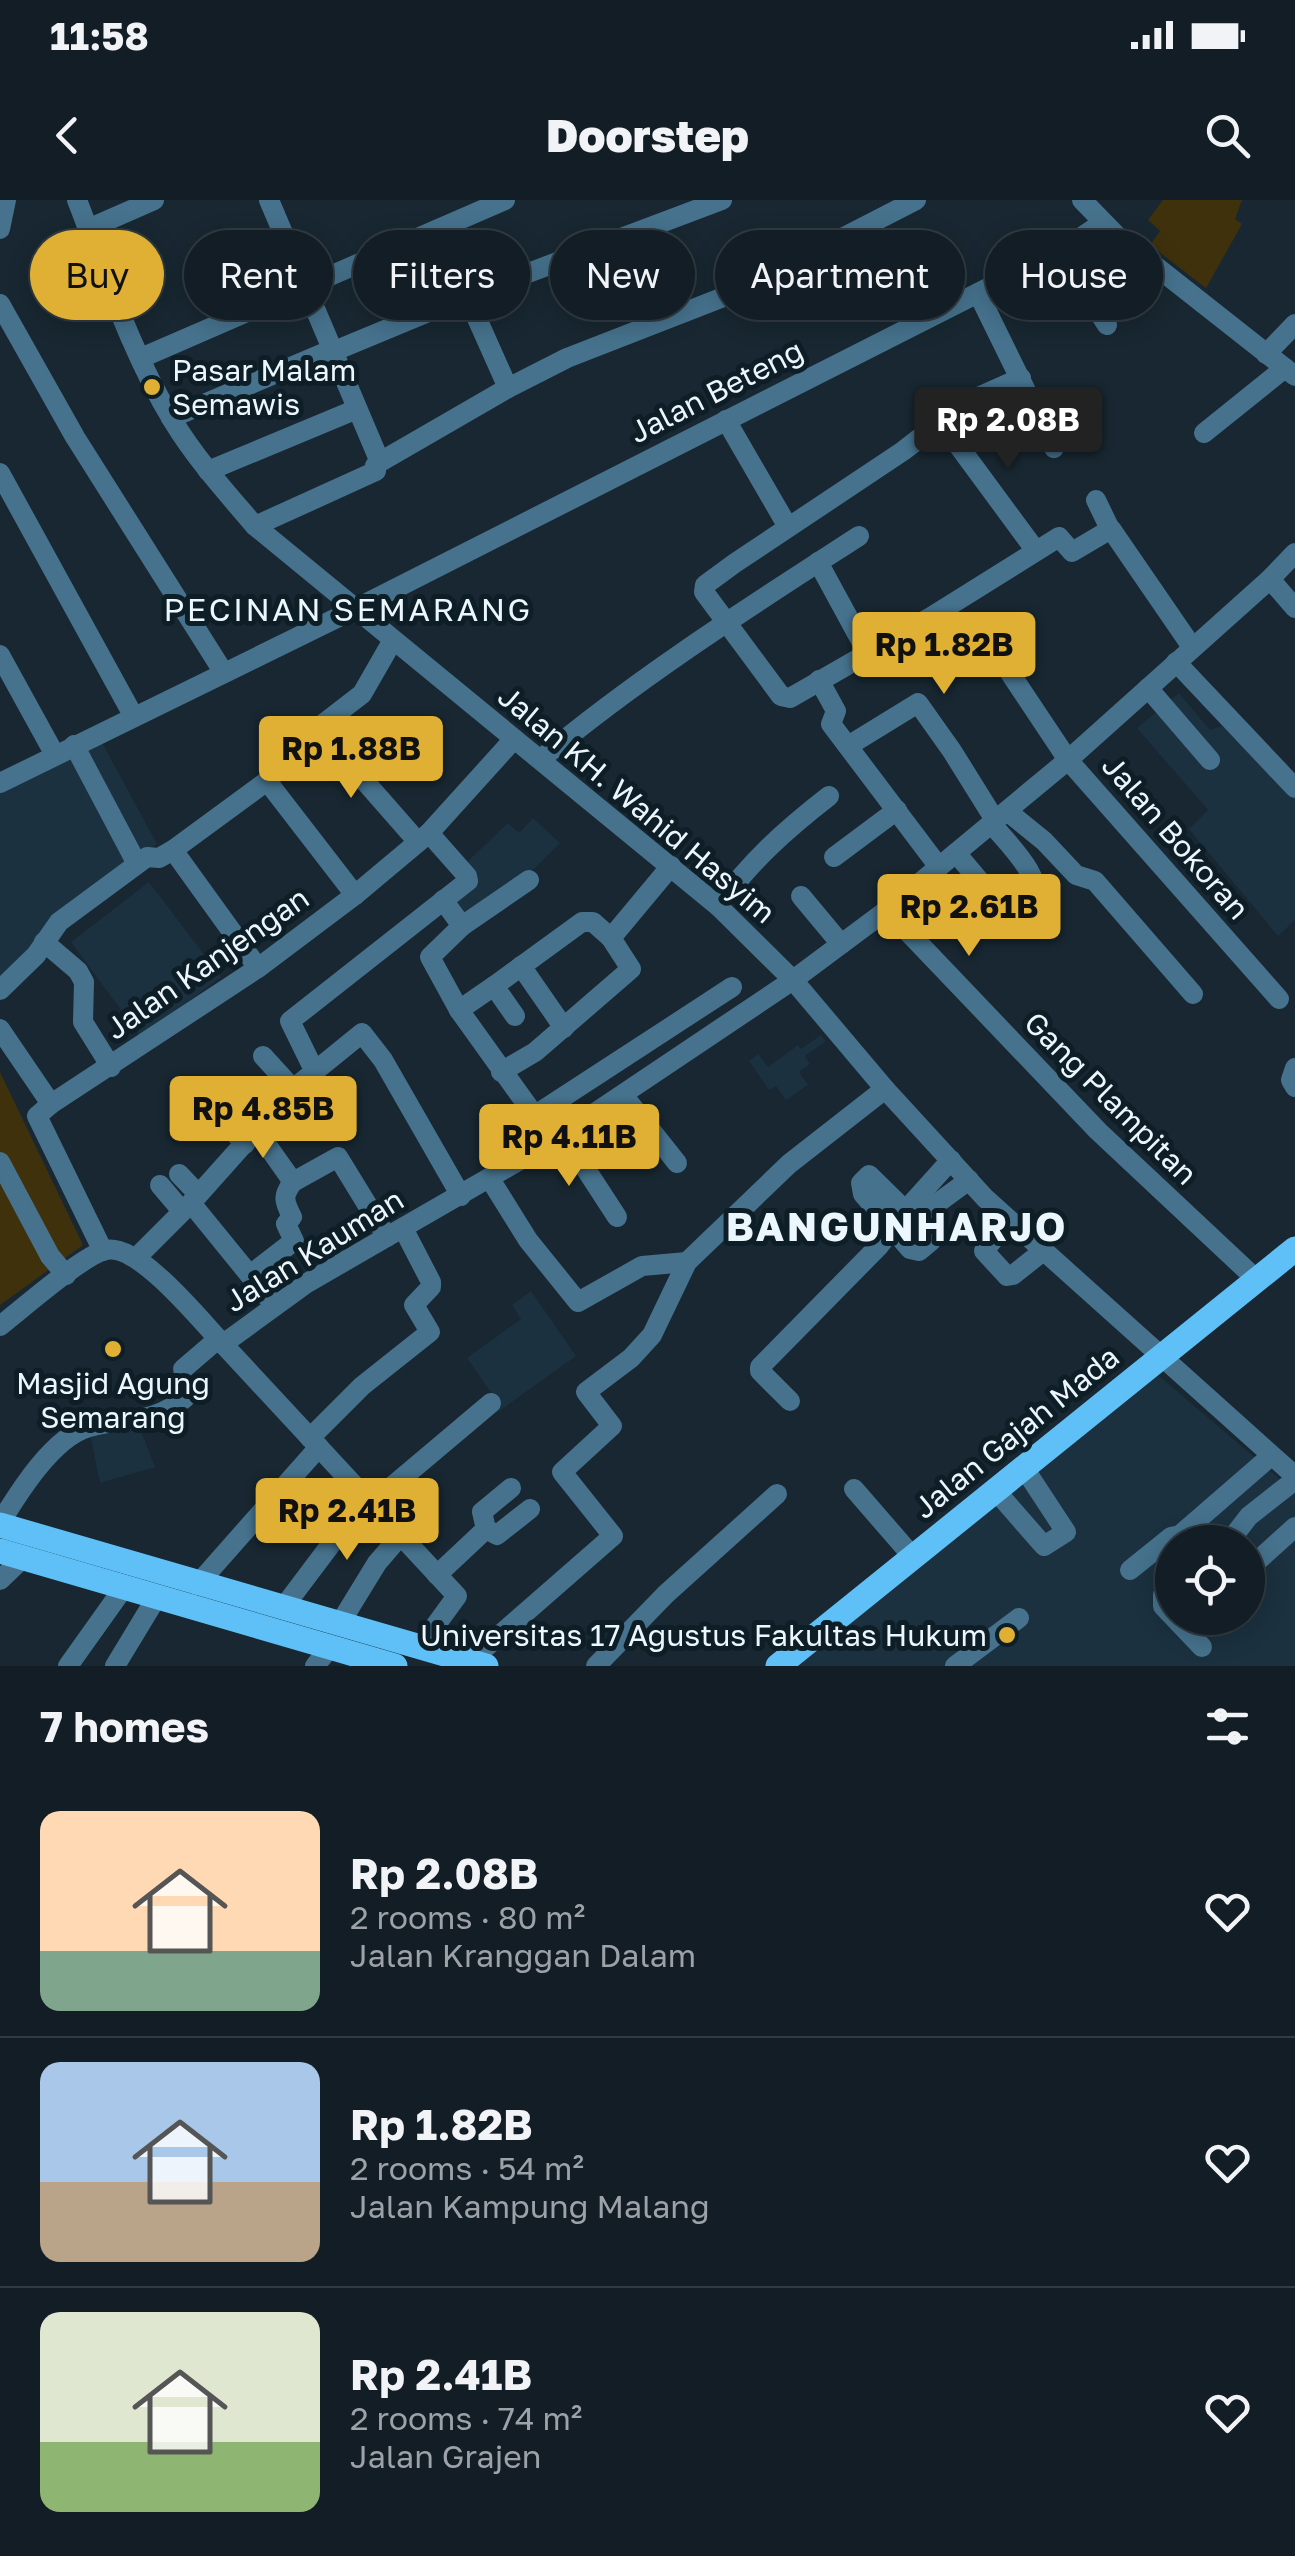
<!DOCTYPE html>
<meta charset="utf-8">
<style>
body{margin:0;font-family:"Golos Text",sans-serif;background:#1f2a32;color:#f1f3f6;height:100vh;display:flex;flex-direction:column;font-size:38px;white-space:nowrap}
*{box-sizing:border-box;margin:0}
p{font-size:32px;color:#9ca2a7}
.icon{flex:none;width:55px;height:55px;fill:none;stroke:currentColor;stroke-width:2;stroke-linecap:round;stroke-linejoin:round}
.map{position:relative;height:1466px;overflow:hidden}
.side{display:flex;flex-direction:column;background:#121d25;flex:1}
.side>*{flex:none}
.banner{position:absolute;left:30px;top:30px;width:1235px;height:90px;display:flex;gap:20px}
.buttons{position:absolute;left:1155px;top:1325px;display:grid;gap:20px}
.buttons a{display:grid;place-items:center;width:110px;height:110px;border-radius:50%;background:#121d25;box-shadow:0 5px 25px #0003,0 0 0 2px #313b42;font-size:50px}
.price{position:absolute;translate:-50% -85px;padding:0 22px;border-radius:10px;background:#dfb034;color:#111;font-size:32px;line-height:65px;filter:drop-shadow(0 2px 5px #0008)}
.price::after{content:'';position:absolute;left:50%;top:60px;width:30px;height:22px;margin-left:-15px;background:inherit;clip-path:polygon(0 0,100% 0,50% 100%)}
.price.on{background:#222;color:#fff}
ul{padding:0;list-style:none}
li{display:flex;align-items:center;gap:30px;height:250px;padding:0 40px}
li+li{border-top:2px solid #313b42}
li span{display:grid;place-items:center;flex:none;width:280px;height:200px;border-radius:20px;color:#555}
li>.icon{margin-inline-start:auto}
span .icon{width:120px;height:120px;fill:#fffc;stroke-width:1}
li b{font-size:42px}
h2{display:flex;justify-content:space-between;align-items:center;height:120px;padding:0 40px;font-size:42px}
.tag{padding:0 35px;border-radius:45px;background:#121d25;box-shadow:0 5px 25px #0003,0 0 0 2px #313b42;font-size:35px;line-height:90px}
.tag.on{background:#dfb034;color:#111}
.status{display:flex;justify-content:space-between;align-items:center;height:70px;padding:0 50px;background:#121d25;direction:ltr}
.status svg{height:28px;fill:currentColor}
header{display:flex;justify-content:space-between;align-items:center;height:130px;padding:0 40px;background:#121d25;font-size:45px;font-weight:800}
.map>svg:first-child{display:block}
.built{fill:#1b313f;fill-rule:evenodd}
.green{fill:#3f310c}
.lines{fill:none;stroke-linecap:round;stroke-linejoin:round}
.minor{stroke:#46728d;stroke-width:20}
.major{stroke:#5ec0f7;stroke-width:25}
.poi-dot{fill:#dfb034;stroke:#0e1e27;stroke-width:4}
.labels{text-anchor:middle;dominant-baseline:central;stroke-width:10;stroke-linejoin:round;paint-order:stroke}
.poi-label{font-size:30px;fill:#ecf6fd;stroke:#0e1e27;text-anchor:start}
.street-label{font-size:30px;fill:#ecf6fd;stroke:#0e1e27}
.neighbourhood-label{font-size:32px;letter-spacing:2.5px;fill:#ecf6fd;stroke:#0e1e27}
.district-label{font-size:40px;font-weight:bold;letter-spacing:2.5px;fill:#ecf6fd;stroke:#0e1e27}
</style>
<div class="status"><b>11:58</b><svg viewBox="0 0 49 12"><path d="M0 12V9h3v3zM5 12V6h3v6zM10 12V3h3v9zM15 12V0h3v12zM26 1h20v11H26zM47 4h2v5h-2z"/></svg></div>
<header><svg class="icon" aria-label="back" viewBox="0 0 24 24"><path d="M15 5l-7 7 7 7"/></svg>Doorstep<svg class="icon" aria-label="search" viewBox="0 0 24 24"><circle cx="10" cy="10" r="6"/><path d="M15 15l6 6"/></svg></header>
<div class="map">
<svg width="1295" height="1466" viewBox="0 0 1295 1466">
<rect width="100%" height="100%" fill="#182731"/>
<g class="built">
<polygon points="1179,493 1210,530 1222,526 1295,595 1295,720 1278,736 1189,629 1208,610 1137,528"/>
<polygon points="100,539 157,644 41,730 32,752 0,784 0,593"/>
<polygon points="533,618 560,643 534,669 461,723 444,699 466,663 508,623 519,633"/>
<polygon points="149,682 221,777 141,837 71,742"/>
<polygon points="821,835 826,841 805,856 810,864 799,872 808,885 786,900 776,886 769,890 749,861 758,854 768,867 798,845 801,849"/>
<polygon points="531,1091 576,1156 498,1212 490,1201 494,1197 467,1158 521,1119 512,1105"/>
<path d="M1158 1175 1295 1292V1466H797ZM1172 1342H1248V1418H1172Z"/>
<polygon points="138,1224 155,1267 100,1283 89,1229"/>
</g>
<g class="green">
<polygon points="1163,0 1242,0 1235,19 1242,24 1206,88 1150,45 1160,31 1148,20"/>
<polygon points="0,872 83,1045 0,1105"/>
</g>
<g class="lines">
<g class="minor">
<path d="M77 0C106 74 131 153 173 221 196 259 226 292 255 326L718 706 793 780 885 889 985 998 1295 1276"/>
<polyline points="269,0 380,262"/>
<polyline points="1082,0 1116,35 1295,176"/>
<polyline points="0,29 6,0"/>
<polyline points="88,29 154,0"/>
<polyline points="1064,49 1080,83 1107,125"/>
<polyline points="978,93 1054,248"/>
<polyline points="467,96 508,188"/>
<polyline points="0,104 75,237 224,473"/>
<polyline points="332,152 467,96 722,0"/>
<polyline points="1266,154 1295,124"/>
<polyline points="141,158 505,0"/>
<polyline points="1021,178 965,203 903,251 735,363 705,385 704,392 781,496 790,498 931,417 1059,337 1072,352 1111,329 1192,447"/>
<polyline points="171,218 331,150"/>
<polyline points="726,220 788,327"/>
<polyline points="941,222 1036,351"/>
<polyline points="1204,233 1285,168"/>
<polyline points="208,271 357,209"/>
<polyline points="0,273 134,517"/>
<polyline points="1096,300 1110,329"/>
<polyline points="255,326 376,271 375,266 380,262 508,188 567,158 739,91 916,0"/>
<polyline points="818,362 867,452"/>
<polyline points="1270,379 1295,408"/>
<polyline points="1022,440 1012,447 1014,458 1010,473 1068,560 1279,799"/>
<polyline points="0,455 55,555"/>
<polyline points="1176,462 1295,588"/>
<polyline points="819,480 836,511 831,524 939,667"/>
<polyline points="1148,488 1210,560"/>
<polyline points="318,528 418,642"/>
<polyline points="74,545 137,664"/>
<polyline points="848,546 918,503 952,551 995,620"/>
<path d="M541 559C637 478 754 404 859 336"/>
<polyline points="267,581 355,695"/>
<polyline points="0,583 355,409 978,93 1064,49 1102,23"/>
<polyline points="1007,611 1044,641 1076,675 1095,681 1193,794"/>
<polyline points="173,650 258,768"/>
<path d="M956 653 1004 710 1019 712 1033 704C1047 679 1006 642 991 623"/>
<polyline points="834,657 897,610"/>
<polyline points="801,696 841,744"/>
<polyline points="443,700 462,726 430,757 459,810 553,941"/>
<path d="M718 706C751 661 784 631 829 596"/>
<polyline points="887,710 1098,931 1257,1080"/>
<polyline points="462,726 529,680"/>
<polyline points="44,742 78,771 84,782 83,822 111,867"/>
<polyline points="521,766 564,828"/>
<polyline points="494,786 582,722 593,722 611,738"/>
<polyline points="0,790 36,755 59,722 147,657 159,658 173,650 267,581 318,528 362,494 393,440"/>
<polyline points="459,810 494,786 515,816"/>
<polyline points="0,829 51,904"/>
<polyline points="263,856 293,889"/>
<polyline points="1295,868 1291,880 1295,887"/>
<polyline points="314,870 290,821 468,681 467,676 429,633"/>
<polyline points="501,872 535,852 631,769 611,738 671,666"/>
<polyline points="195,891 245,944"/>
<polyline points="623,895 677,963"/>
<polyline points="534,916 732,787"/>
<polyline points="257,931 293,982 338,957 387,1037"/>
<polyline points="563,934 617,1017"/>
<polyline points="0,962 50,1056 66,1075"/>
<polyline points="179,974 198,994"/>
<polygon points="869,975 928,1033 931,1041 919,1051 910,1049 863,994 861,983"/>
<polyline points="490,979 528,1040 578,1102 642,1066 687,1062"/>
<polyline points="160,985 182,1011"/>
<polyline points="191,1003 274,1105"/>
<polyline points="1009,1020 984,1051 1007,1076 1013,1075 1042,1052"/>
<polyline points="905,1027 969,980"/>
<polyline points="103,1051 37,916 51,904 258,768 355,695 429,633 514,539"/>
<polyline points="136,1058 191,1003 293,889 362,833 383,860 461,996"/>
<path d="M250 1075 294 1041 286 1024 292 1017C284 1001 282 996 293 982"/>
<path d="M0 1126C22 1109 83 1055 106 1050 139 1043 201 1121 223 1144L307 1083 553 941 793 780 887 710 1068 560 1270 379 1295 353"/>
<polyline points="223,1144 457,1396 419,1448"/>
<polyline points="183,1169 218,1139"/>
<polyline points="790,1201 760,1171 760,1167 879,1046 906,1010 951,960"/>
<polyline points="310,1238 362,1186 430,1132 414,1105 431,1087 431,1082 403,1028"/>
<polyline points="854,1289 913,1357"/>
<polyline points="996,1291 1044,1346 1066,1332 1024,1268"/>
<path d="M0 1323C19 1292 53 1237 89 1227 127 1216 152 1225 185 1198"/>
<polyline points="486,1329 482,1312 511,1288"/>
<polyline points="486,1329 497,1335 530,1309"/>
<polyline points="1229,1342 1249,1316 1295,1280"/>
<polyline points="1248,1366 1254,1364 1295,1327"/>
<polyline points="1130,1370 1171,1337 1180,1335 1271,1256"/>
<polyline points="437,1375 486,1329"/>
<polyline points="0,1380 23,1358"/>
<polyline points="1172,1381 1163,1395 1163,1406 1202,1447"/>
<polyline points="197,1385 319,1247"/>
<polyline points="283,1408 344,1327 491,1203"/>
<polyline points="339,1425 377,1363 401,1335"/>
<polyline points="470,1461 613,1336 562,1272 612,1226 586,1192 631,1158 652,1135 687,1062 789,964 885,889"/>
<polyline points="68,1466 125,1386"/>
<polyline points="115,1466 158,1395"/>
<polyline points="315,1466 331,1446"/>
<polyline points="596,1466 666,1394 777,1294"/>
<polyline points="955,1466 1019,1418"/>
</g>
<g class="major">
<polyline points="0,1325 486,1466"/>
<polyline points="0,1351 395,1466"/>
<polyline points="778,1466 1295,1049"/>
</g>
</g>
<g class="poi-dot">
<circle cx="152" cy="187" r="10"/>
<circle cx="113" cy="1149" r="10"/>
<circle cx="1007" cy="1435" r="10"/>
</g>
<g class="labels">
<g class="poi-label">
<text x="172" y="170">Pasar Malam<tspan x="172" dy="34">Semawis</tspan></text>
<text x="113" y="1183" text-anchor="middle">Masjid Agung<tspan x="113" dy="34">Semarang</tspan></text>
<text x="987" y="1435" text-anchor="end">Universitas 17 Agustus Fakultas Hukum</text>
</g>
<g class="street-label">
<text transform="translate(716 191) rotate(-27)">Jalan Beteng</text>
<text transform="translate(637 604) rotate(40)">Jalan KH. Wahid Hasyim</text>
<text transform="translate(1176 637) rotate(49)">Jalan Bokoran</text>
<text transform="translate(207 763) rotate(-35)">Jalan Kanjengan</text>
<text transform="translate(1111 898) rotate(45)">Gang Plampitan</text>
<text transform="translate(314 1050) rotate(-32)">Jalan Kauman</text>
<text transform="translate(1016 1232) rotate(-39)">Jalan Gajah Mada</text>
</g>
<g class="neighbourhood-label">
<text x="348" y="409">PECINAN SEMARANG</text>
</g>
<g class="district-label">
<text x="897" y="1026">BANGUNHARJO</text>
</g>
</g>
</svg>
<div class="buttons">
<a><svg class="icon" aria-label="locate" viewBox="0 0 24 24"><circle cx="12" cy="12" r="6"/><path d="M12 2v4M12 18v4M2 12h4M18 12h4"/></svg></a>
</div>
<b class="price on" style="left:1008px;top:272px">Rp 2.08B</b>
<b class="price" style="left:944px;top:497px">Rp 1.82B</b>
<b class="price" style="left:351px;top:601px">Rp 1.88B</b>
<b class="price" style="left:969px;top:759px">Rp 2.61B</b>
<b class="price" style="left:263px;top:961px">Rp 4.85B</b>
<b class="price" style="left:569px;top:989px">Rp 4.11B</b>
<b class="price" style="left:347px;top:1363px">Rp 2.41B</b>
<div class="banner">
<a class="tag on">Buy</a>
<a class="tag">Rent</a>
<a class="tag">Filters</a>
<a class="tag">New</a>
<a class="tag">Apartment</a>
<a class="tag">House</a>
</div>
</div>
<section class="side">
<h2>7 homes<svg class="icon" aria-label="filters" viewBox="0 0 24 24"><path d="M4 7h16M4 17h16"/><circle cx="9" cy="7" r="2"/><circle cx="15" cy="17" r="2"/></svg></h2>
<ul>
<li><span style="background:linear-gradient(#ffd9b3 70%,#7fa58c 0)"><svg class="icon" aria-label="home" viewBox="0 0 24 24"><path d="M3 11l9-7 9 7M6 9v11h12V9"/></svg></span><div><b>Rp 2.08B</b><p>2 rooms · 80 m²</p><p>Jalan Kranggan Dalam</p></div><svg class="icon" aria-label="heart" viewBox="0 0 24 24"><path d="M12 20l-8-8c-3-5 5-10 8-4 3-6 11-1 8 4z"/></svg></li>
<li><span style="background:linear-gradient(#a9c7e8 60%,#b9a48a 0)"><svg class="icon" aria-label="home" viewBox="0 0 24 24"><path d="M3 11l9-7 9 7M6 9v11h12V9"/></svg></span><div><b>Rp 1.82B</b><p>2 rooms · 54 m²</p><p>Jalan Kampung Malang</p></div><svg class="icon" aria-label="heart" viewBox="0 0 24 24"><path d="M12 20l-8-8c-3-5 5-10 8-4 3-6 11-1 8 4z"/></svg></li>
<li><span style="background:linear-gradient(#dfe7d0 65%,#8fb573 0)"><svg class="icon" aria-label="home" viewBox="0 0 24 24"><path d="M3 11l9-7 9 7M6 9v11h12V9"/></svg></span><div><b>Rp 2.41B</b><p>2 rooms · 74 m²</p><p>Jalan Grajen</p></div><svg class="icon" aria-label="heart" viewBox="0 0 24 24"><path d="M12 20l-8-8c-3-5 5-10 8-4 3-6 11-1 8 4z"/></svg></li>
</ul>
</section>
